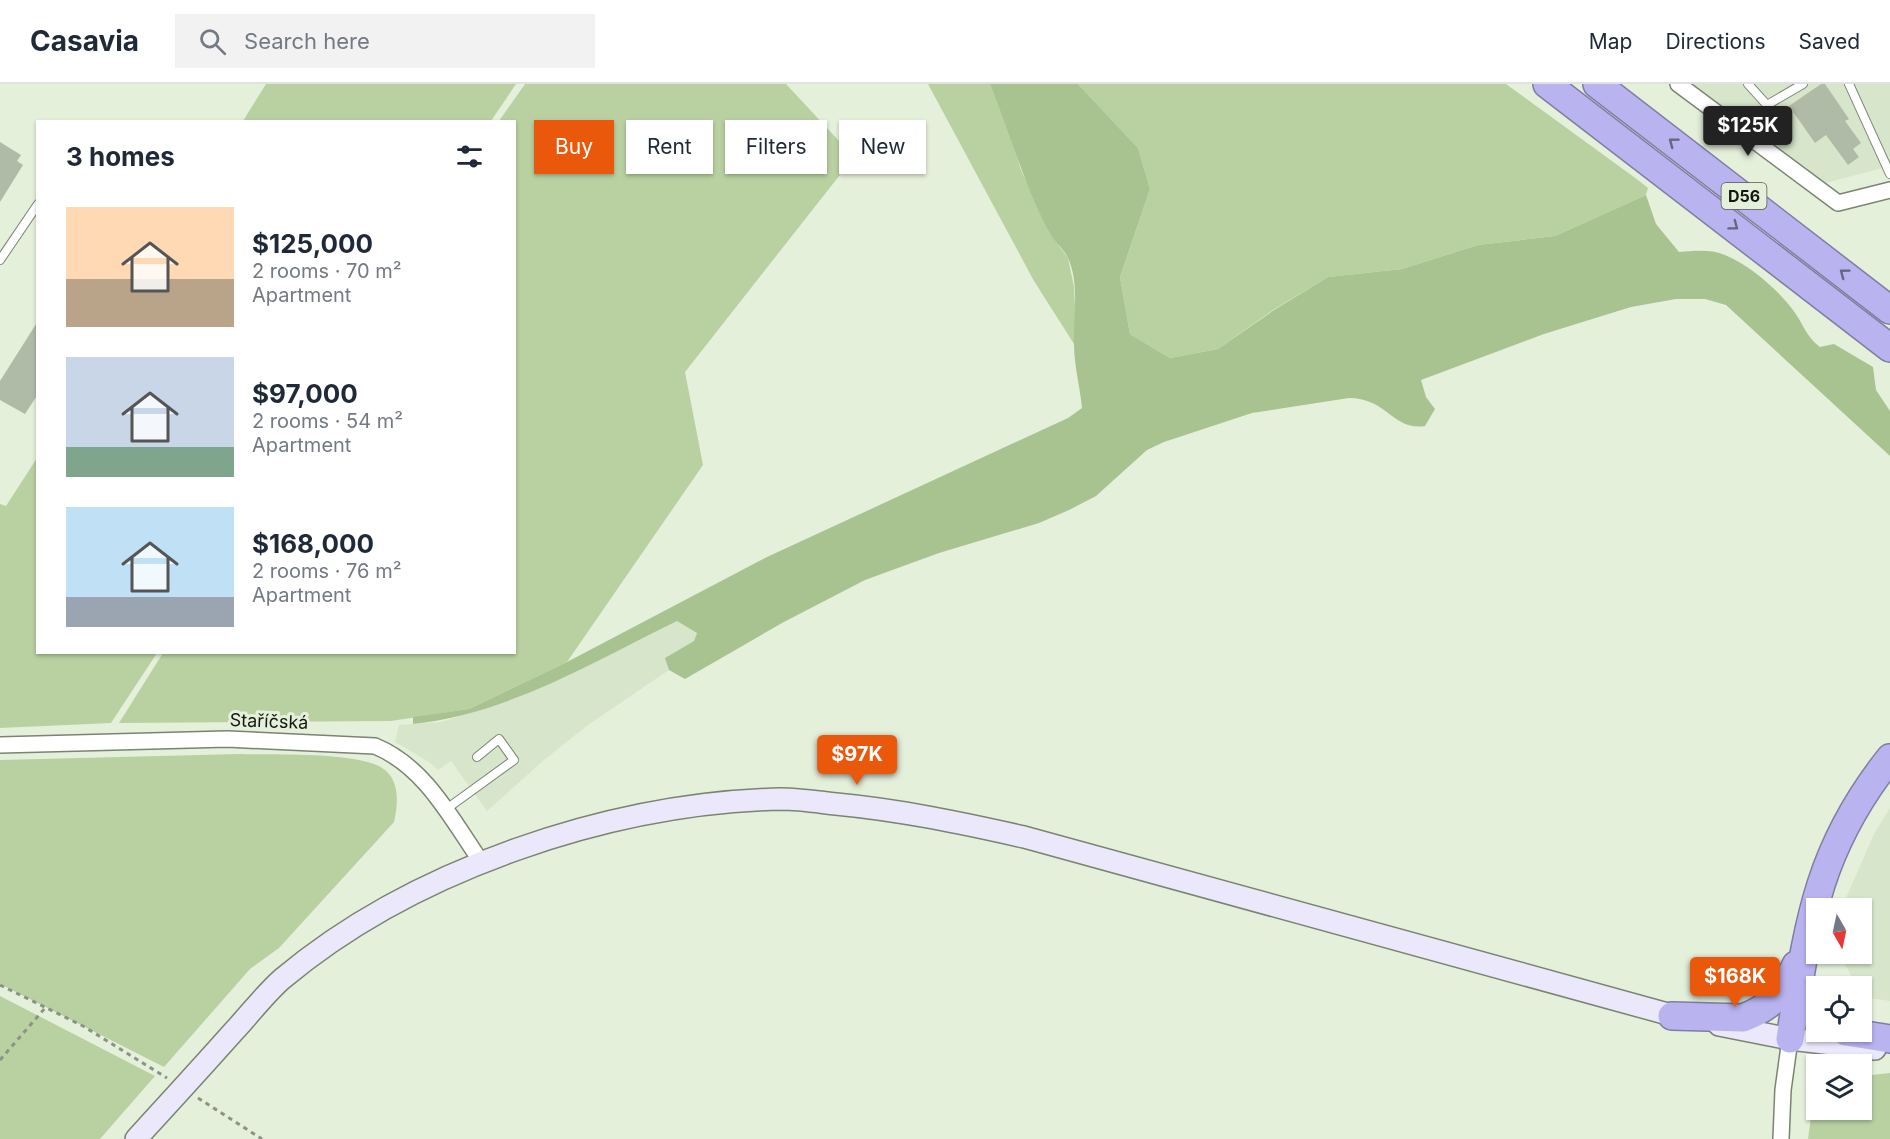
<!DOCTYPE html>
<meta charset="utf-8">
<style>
body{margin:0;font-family:Inter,sans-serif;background:#f2f2f3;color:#1f2937;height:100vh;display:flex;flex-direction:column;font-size:22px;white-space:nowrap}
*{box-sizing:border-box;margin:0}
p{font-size:20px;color:#747a83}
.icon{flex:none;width:33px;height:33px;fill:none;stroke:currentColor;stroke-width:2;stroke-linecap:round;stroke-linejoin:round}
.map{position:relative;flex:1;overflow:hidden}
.drawer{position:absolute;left:36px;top:36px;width:480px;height:534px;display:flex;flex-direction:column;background:#fff;border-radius:0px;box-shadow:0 2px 4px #0004}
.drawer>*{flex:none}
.hud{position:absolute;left:534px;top:36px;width:570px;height:54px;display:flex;gap:12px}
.needle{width:39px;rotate:171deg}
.controls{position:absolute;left:1806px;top:814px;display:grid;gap:12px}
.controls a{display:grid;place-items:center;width:66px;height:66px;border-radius:0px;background:#fff;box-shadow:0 2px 4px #0004;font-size:30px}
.price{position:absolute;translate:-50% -51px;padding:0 14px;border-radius:6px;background:#ea580c;color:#fff;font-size:20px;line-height:39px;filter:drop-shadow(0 2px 3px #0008)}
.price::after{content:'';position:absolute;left:50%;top:36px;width:18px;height:14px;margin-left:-9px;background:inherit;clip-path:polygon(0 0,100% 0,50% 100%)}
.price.current{background:#222;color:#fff}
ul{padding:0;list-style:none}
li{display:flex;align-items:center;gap:18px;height:150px;padding:0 30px}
li span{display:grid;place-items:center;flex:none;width:168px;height:120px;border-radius:0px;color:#555}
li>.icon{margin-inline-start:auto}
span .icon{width:72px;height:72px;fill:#fffc;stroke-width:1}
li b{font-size:26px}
h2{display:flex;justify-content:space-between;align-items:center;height:72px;padding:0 30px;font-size:26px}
.pill{padding:0 21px;border-radius:0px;background:#fff;box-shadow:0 2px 4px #0004;font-size:21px;line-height:54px}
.pill.current{background:#ea580c;color:#fff}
header{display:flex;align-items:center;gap:36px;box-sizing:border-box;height:84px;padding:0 30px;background:#fff;border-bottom:2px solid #e0e1e3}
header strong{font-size:28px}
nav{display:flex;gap:33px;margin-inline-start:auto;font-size:21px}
.search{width:420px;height:54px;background:#f2f2f3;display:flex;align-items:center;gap:15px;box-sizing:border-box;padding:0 21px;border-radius:0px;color:#747a83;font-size:22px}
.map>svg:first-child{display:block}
.built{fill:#d7e6ca}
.green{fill:#b9d1a1}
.forest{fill:#a9c390}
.building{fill:#b0bba7}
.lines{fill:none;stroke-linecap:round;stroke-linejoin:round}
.lane-casing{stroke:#7a8471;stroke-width:10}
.street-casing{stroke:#7a8471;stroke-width:18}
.secondary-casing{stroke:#7a8471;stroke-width:24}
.highway-casing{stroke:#7f7da2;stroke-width:30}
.path{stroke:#8b9384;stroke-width:3;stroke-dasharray:4.5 4.5;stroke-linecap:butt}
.lane{stroke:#fff;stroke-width:8}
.street{stroke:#fff;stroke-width:15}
.secondary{stroke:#eae8fa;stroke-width:21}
.highway{stroke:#b9b3f0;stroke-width:27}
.oneway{stroke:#666680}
.labels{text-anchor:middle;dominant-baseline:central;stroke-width:6;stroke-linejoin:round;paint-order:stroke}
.shield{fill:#e5f0db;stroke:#53594e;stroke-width:1.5}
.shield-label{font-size:16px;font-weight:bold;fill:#141811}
.street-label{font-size:18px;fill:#141811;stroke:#e5f0db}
</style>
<header>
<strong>Casavia</strong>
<div class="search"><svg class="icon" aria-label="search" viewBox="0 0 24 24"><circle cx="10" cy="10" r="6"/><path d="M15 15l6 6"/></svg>Search here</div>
<nav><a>Map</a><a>Directions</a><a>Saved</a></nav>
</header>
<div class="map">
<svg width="1890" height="1055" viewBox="0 0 1890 1055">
<rect width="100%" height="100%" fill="#e5f0db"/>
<g class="built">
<polygon points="1689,0 1890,0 1890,82 1822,100"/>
<polygon points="678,536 697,549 694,557 666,574 669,586 588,641 544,676 487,727 451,677 438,686 429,678 395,658 399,641 441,638 487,624"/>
<polygon points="1890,724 1890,917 1862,913 1862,903 1857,903 1845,880 1845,870 1862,870 1862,825 1845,825 1846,814 1874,750"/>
</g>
<g class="green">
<polygon points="266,0 516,0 491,37 243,37"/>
<polygon points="525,0 786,0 854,73 685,288 703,381 567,578 469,625 391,637 119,639 163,569 514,568 514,38 499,37"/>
<polygon points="928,0 990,0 1008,43 1021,86 1050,150 1068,174 1074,203 1076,242 1074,260 1034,197"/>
<polygon points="1078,0 1506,0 1638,96 1648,104 1646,111 1555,152 1478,161 1402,185 1328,193 1273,226 1218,265 1170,274 1130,250 1120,193 1150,105 1138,64"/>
<polygon points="37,374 38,568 157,569 111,639 0,644 0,420 6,422"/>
<path d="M239 670C271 671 363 667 385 686 400 698 398 721 394 738L279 864 250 885 164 983 0 900V676Z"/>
<polygon points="0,912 155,992 100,1055 0,1055"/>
<polygon points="1890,989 1890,1055 1808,1055 1814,1012 1816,1011 1816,1026 1862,1026 1862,992"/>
</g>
<path class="forest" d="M990 0H1078L1138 64 1150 105 1120 193 1130 250 1170 274 1218 265 1274 226 1328 193 1402 185 1478 161 1555 152 1646 111 1656 140 1679 168C1694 167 1711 165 1725 171 1751 182 1776 204 1793 226 1803 239 1806 253 1820 263L1834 260 1873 283 1876 306 1890 327V372L1726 221 1705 215H1676L1631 223 1544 250 1421 296 1426 313 1435 325 1425 342C1393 347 1387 314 1349 314L1252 329 1164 358 1147 366 1096 412 1069 426 1039 439 939 469 865 496 782 539 685 595 669 586 665 574 694 557 697 549 677 537C593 578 508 630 413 640V633L469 625 567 578 767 473 1068 334 1082 324C1080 303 1074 281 1074 260 1073 234 1080 200 1068 174 1064 165 1054 158 1049 148 1024 101 1010 49 990 0Z"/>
<g class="building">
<polygon points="1821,0 1825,0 1849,35 1845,37 1861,59 1853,65 1859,73 1848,81 1826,51 1815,59 1789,22"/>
<polygon points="0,58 21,71 17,77 23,81 0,118"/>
<polygon points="38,237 38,310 25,330 0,316 0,297"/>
</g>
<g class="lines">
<defs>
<g id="lane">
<polyline points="1748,0 1767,21 1803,0"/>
<polyline points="1849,0 1890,90"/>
<polyline points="0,176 38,120"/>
<polyline points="445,726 514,676 499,655 477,673"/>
</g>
<g id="street">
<polyline points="1678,0 1838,119 1890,106"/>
<path d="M0 661 227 655 375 662C426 683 452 736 482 779"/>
<polyline points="1781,1055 1783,1006 1790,955"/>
</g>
<g id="secondary">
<polyline points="1719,941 1790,955 1875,965"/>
<path d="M136 1055C169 1019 202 983 234 947 250 930 265 910 282 895 413 785 611 719 781 715 799 715 818 718 836 720 900 726 962 739 1024 753L1686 935"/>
</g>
<g id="highway">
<polyline points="1547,0 1890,264"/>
<polyline points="1597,0 1890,226"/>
<path d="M1672 932 1743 934C1774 922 1782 909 1796 881"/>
<polyline points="1846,948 1890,955"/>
<path d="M1790 955C1808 842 1816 767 1890 674"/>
</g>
</defs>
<use href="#lane" class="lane-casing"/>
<use href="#street" class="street-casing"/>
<use href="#secondary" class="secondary-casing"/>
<use href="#highway" class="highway-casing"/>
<g class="path">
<polyline points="0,901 83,942 167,994"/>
<polyline points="0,976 45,924"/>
<polyline points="198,1014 262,1055"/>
</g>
<use href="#lane" class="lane"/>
<use href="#street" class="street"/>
<use href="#secondary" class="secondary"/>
<use href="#highway" class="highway"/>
</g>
<defs><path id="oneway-chevron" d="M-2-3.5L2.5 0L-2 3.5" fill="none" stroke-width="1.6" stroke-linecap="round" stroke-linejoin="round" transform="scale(1.5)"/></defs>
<g class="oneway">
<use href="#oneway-chevron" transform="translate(1673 58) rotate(-143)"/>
<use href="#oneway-chevron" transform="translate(1734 142) rotate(37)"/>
<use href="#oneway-chevron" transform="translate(1844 189) rotate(-143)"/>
</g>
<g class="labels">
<rect class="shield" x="1721.5" y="99" width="45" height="26" rx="4.5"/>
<g class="shield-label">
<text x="1744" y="112">D56</text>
</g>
<g class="street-label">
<text transform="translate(269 637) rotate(2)">Staříčská</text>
</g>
</g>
</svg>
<div class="controls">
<a><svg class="needle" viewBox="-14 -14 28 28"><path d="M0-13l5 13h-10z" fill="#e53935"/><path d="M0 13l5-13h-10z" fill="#747a83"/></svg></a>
<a><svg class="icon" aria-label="locate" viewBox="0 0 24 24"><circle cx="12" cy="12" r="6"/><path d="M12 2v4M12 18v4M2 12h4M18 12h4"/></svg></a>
<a><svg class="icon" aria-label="layers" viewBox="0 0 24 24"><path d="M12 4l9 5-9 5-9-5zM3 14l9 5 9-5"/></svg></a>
</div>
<b class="price current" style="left:1748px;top:73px">$125K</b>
<b class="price" style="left:857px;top:702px">$97K</b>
<b class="price" style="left:1735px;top:924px">$168K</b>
<div class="hud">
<a class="pill current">Buy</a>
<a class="pill">Rent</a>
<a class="pill">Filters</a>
<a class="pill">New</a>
</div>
<section class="drawer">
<h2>3 homes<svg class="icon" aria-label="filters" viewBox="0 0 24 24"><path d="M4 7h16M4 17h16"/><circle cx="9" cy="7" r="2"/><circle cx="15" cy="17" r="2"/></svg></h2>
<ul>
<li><span style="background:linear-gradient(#ffd9b3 60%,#b9a48a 0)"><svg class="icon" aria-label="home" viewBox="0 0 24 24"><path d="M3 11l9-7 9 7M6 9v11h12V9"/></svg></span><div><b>$125,000</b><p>2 rooms · 70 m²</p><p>Apartment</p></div></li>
<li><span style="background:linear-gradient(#c9d6e8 75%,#7fa58c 0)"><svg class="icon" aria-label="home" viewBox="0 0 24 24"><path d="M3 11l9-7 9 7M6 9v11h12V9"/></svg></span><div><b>$97,000</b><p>2 rooms · 54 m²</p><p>Apartment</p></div></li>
<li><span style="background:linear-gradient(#bfe0f5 75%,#9aa5b1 0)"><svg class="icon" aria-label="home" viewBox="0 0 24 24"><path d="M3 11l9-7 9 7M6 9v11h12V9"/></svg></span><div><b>$168,000</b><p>2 rooms · 76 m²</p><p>Apartment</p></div></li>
</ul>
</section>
</div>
